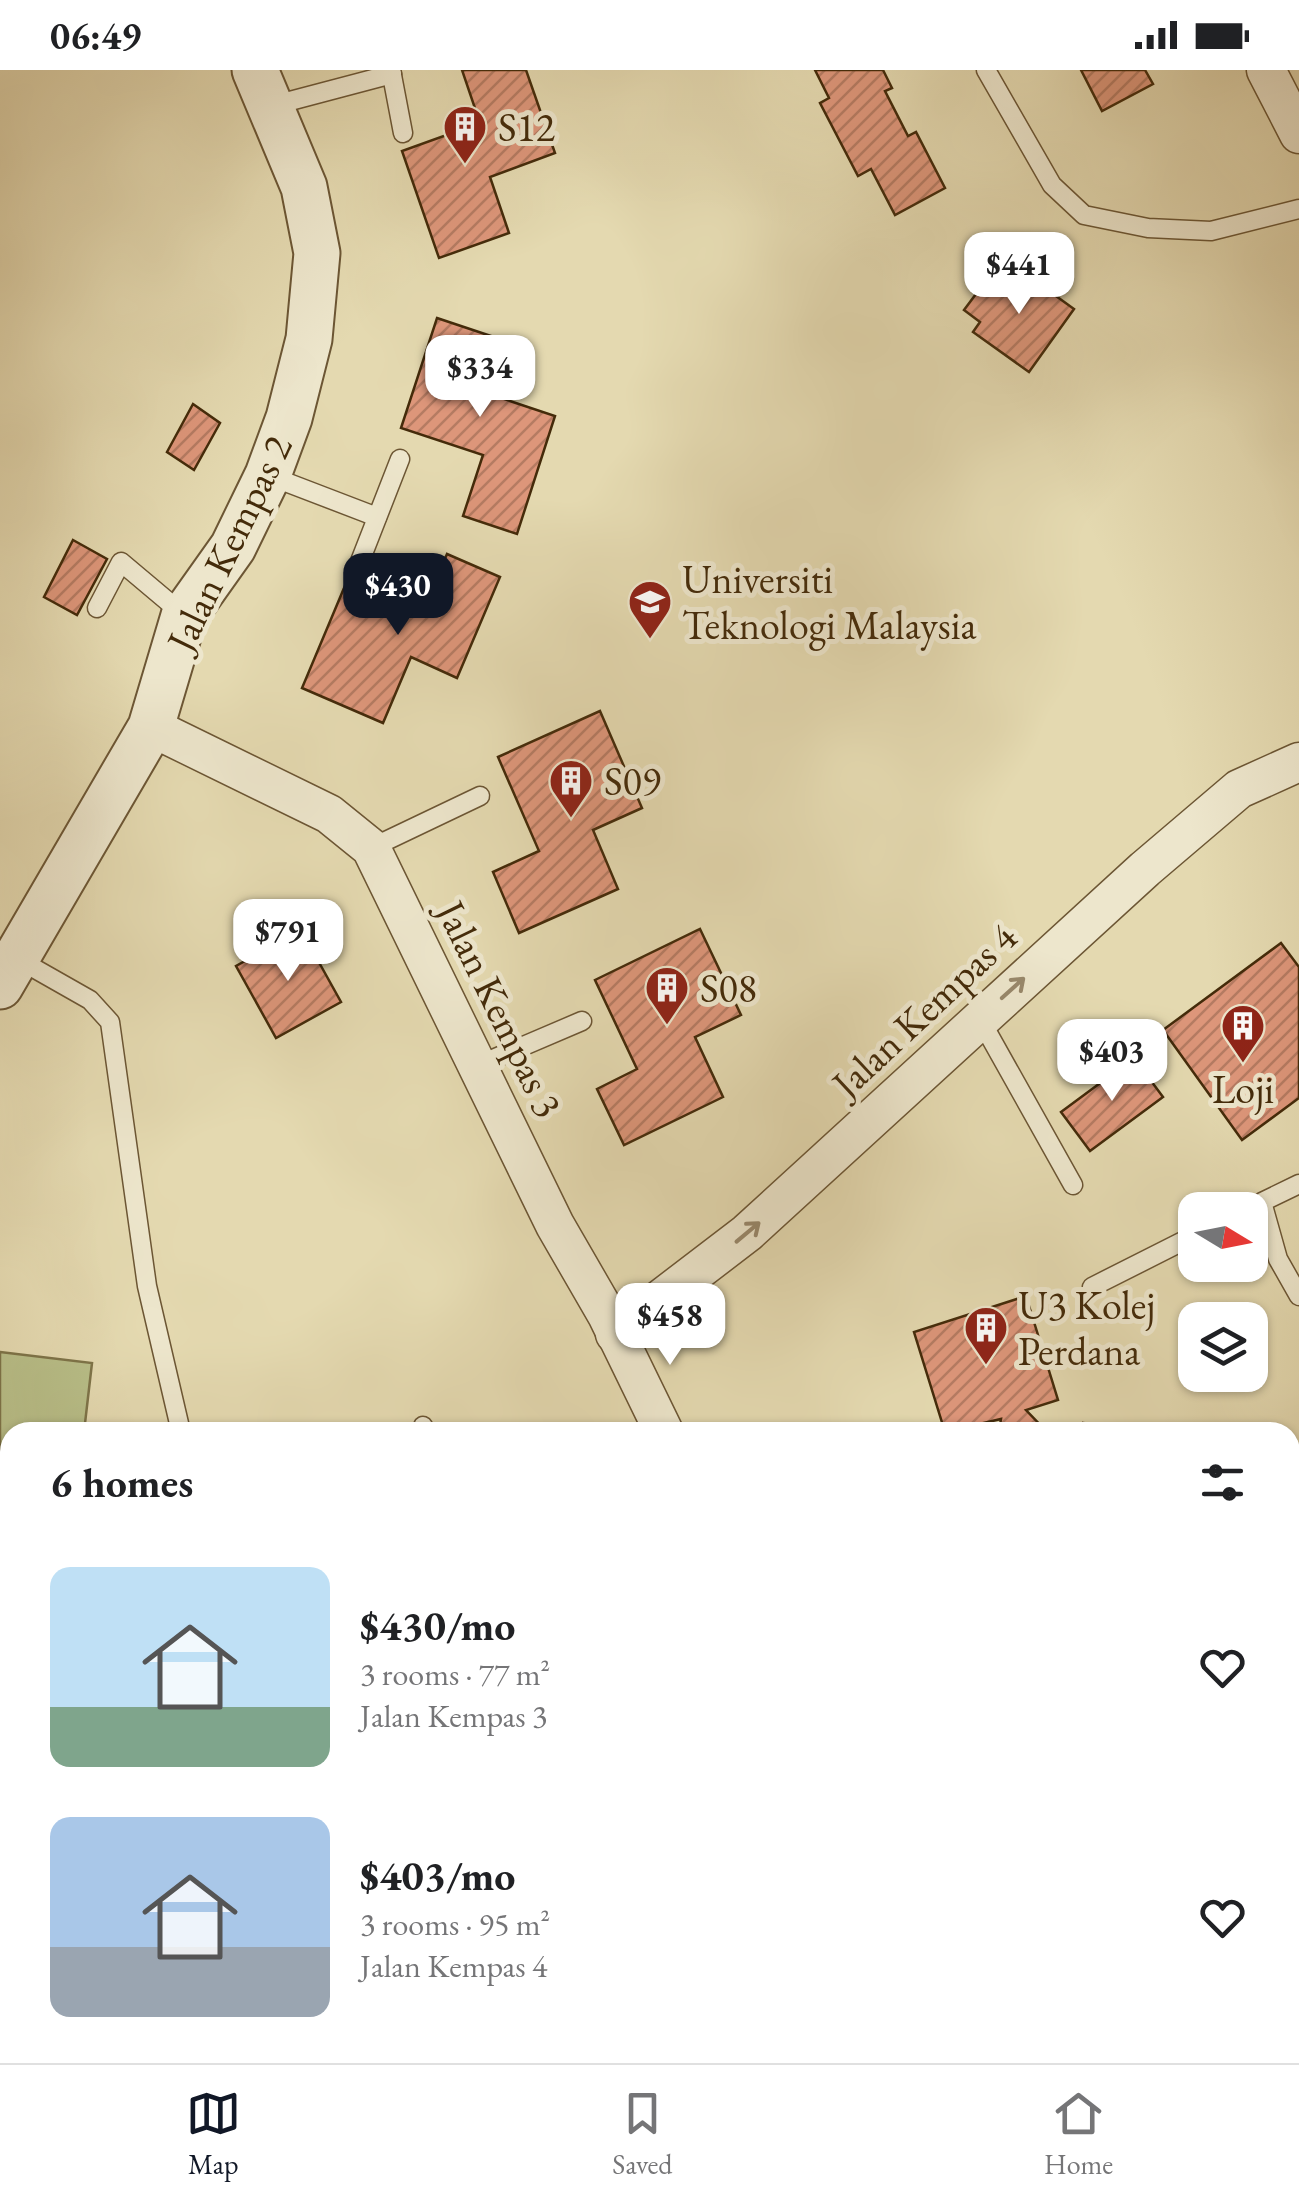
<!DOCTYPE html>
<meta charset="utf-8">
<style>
body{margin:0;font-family:"EB Garamond",serif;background:#f2f2f2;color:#202124;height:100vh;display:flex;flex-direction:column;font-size:38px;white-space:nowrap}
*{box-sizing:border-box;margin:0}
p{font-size:32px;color:#757577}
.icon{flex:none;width:55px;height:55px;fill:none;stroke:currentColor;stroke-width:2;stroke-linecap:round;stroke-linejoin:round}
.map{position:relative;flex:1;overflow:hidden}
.drawer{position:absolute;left:0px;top:1352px;width:1300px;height:642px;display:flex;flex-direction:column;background:#fff;border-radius:30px 30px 0 0;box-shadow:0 2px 8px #0004}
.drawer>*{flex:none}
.needle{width:65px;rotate:100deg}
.controls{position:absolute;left:1178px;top:1122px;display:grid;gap:20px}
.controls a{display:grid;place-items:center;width:90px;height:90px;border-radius:20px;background:#fff;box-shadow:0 2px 8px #0004;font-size:50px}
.price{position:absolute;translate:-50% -85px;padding:0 22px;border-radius:20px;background:#fff;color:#222;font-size:32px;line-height:65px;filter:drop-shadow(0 2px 5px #0008)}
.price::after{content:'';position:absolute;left:50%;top:60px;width:30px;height:22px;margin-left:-15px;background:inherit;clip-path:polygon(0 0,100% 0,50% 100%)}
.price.active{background:#111827;color:#fff}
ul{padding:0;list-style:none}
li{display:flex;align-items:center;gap:30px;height:250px;padding:0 50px}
li span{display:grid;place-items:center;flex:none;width:280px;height:200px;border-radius:20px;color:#555}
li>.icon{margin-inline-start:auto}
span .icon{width:120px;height:120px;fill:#fffc;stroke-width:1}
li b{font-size:42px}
h2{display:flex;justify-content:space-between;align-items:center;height:120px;padding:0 50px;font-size:42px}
.status{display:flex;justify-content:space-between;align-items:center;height:70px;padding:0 50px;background:#fff;direction:ltr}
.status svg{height:28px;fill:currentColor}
.dock{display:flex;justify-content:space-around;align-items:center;height:140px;border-top:2px solid #e0e0e0;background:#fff;font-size:28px;color:#757577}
.dock a{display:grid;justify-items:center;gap:5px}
.dock .active{color:#111827}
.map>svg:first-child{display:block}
.green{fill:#b8be88;stroke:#7e7449;stroke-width:2.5}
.building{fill:url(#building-hatch);stroke:#442b0a;stroke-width:2.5}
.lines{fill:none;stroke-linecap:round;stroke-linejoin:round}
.service-casing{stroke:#6c5634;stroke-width:21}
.minor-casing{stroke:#6c5634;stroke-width:41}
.tertiary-casing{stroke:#6c5634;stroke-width:49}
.service{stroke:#ede6cc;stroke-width:18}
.minor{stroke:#ede6cc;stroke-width:38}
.tertiary{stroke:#ede6cc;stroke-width:45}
.oneway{stroke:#98886b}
.labels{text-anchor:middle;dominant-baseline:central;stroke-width:10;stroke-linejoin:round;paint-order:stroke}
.poi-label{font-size:40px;fill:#442b0a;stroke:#ede6cc;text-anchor:start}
.street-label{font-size:40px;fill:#442b0a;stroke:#ede6cc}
</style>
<div class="status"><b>06:49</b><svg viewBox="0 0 49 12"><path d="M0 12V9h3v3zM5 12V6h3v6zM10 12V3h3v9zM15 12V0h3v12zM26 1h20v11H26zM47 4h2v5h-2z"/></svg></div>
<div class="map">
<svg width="1299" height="1993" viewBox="0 0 1299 1993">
<defs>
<pattern id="building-hatch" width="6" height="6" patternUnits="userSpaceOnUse" patternTransform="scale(2.5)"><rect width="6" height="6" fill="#dd967a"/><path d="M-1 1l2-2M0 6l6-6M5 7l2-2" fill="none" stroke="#b57b62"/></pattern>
</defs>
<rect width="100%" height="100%" fill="#e4d9b0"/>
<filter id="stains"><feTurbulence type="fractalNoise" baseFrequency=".002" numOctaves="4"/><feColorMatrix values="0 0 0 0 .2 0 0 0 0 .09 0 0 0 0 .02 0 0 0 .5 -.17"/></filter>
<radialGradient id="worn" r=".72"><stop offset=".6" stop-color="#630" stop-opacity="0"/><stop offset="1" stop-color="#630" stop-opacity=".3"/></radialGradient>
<polygon class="green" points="0,1282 92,1293 84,1362 10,1362 10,1501 0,1499"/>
<g class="building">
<polygon points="462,0 526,0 555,83 490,107 509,163 439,188 402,81 480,53"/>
<polygon points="815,0 883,0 892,18 885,21 908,66 916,62 945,118 895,145 871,99 858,106 820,33 829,28"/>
<polygon points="1081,0 1145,0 1153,14 1102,41"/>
<polygon points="1013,195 1074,239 1029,302 973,262 980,252 964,240 982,216 993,223"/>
<polygon points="437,248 515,274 498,327 555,346 517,464 463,446 483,385 401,358"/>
<polygon points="193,334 220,353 194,400 167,382"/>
<polygon points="73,470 107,489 77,545 44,527"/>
<polygon points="447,484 500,507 457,608 411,587 383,653 302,618 347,511 422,543"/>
<polygon points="600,641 642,738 593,760 618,819 519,863 493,802 539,781 498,687"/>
<polygon points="700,859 741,945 695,967 723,1027 624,1075 597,1019 637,999 595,910"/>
<polygon points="301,860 341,932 276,968 236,896"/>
<polygon points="1281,873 1299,897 1299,1028 1242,1070 1163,960"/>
<polygon points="1134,988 1163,1027 1090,1081 1061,1042"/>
<polygon points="1026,1226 1058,1330 1026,1340 1047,1362 999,1362 1001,1349 945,1362 914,1262"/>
<polygon points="1083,1353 1149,1362 1081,1362"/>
<polygon points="1017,1985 1108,1985 1109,1993 1015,1993"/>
<polygon points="1146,1985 1237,1985 1231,1993 1133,1993"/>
</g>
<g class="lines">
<defs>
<g id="service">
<polyline points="391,0 403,63"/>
<polyline points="986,0 1052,115 1084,145 1148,158 1211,161 1299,139"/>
<polyline points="271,36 392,4"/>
<polyline points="270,406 377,447"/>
<polyline points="359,494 400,389"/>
<polyline points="97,538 121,492 184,545"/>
<polyline points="371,778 480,726"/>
<polyline points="16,888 90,930 110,952 147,1216 181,1362"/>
<polyline points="980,949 1073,1115"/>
<polyline points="479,995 582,951"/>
<polyline points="1299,1114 1262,1132 1278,1189 1299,1226"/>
<polyline points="1092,1217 1195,1165"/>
<polyline points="421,1362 423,1356"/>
<polyline points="1290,1490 1299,1501"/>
<polyline points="1290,1524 1299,1512"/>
<polyline points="1290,1579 1299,1584"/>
<polyline points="1290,1626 1299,1631"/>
<polyline points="1290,1733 1299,1737"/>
<polyline points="455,1985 467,1993"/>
<polyline points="743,1985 755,1993"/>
<polyline points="719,1993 723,1985"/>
<polyline points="945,1993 950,1985"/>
</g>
<g id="minor">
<polyline points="1266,0 1299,64"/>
<polyline points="151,657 329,744 371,778 555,1155 607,1245 664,1362"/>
<polyline points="615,1264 747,1163 1145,799 1239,719 1299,692"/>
<polyline points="1290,1869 1299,1873"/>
<polyline points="817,1993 822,1985"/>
</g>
<polyline id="tertiary" points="0,916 151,657 184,546 233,477 268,405 289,348 309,269 317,183 304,117 255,0"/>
</defs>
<use href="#service" class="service-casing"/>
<use href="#minor" class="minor-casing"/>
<use href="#tertiary" class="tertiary-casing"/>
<use href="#service" class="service"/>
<use href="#minor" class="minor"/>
<use href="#tertiary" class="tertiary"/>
</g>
<defs><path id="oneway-shaft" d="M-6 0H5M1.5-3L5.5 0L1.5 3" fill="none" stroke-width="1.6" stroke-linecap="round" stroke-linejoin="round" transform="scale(2.5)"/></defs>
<g class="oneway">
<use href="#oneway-shaft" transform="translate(1013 918) rotate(-42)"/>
<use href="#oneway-shaft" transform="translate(748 1162) rotate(-40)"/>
</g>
<defs>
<symbol id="building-pin" viewBox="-11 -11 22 30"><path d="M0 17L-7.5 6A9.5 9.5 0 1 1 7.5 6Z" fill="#8f2418" stroke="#ede6cc"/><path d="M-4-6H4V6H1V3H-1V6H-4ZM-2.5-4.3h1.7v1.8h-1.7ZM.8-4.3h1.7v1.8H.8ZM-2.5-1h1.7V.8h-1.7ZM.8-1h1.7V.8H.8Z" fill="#fff"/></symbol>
<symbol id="university-pin" viewBox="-11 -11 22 30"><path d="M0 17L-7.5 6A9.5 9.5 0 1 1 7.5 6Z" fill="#8f2418" stroke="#ede6cc"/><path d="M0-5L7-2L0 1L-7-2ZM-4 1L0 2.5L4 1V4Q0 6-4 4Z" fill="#fff"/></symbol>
</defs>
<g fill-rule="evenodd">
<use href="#building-pin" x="440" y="32" width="50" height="68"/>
<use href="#university-pin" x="625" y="507" width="50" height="68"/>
<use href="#building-pin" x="546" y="686" width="50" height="68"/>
<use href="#building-pin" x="642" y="893" width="50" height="68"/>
<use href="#building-pin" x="1218" y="931" width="50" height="68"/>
<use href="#building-pin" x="961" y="1233" width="50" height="68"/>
</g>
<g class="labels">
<g class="poi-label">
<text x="498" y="57">S12</text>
<text x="682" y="509">Universiti<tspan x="682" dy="46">Teknologi Malaysia</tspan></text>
<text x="604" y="711">S09</text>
<text x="700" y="918">S08</text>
<text x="1243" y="1019" text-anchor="middle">Loji</text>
<text x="1018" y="1235">U3 Kolej<tspan x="1018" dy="46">Perdana</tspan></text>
</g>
<g class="street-label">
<text transform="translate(229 473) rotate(-64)">Jalan Kempas 2</text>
<text transform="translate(500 939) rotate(64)">Jalan Kempas 3</text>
<text transform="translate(924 940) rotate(-43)">Jalan Kempas 4</text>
</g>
</g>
<rect width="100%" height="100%" filter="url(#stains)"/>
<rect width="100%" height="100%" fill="url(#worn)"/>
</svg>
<div class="controls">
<a><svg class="needle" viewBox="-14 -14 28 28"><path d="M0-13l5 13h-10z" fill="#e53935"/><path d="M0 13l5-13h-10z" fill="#757577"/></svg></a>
<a><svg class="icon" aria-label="layers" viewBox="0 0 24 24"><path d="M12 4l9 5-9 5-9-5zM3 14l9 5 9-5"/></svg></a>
</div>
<b class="price" style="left:1019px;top:247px">$441</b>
<b class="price" style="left:480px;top:350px">$334</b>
<b class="price active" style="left:398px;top:568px">$430</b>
<b class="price" style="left:288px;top:914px">$791</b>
<b class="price" style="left:1112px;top:1034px">$403</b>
<b class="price" style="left:670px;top:1298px">$458</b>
<section class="drawer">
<h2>6 homes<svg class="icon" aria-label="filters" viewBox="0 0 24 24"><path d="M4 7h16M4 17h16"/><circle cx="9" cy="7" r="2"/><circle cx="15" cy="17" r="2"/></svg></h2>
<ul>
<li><span style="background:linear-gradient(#bfe0f5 70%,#7fa58c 0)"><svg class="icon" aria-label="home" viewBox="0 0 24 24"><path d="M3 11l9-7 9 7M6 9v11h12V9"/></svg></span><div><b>$430/mo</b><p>3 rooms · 77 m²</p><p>Jalan Kempas 3</p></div><svg class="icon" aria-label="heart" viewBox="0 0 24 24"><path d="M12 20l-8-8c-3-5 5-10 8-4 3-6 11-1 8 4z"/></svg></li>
<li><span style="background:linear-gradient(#a9c7e8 65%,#9aa5b1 0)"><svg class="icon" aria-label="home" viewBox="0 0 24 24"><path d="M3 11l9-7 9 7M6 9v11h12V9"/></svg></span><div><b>$403/mo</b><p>3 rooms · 95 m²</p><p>Jalan Kempas 4</p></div><svg class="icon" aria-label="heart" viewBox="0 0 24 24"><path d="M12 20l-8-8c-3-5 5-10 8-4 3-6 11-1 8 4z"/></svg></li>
</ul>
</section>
</div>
<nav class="dock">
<a class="active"><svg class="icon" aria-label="map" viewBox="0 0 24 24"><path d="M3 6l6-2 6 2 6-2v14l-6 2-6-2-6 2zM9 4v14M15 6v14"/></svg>Map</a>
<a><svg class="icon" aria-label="saved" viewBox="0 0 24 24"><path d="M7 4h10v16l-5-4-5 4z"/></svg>Saved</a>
<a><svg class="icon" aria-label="home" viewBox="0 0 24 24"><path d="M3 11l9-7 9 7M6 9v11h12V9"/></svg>Home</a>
</nav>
